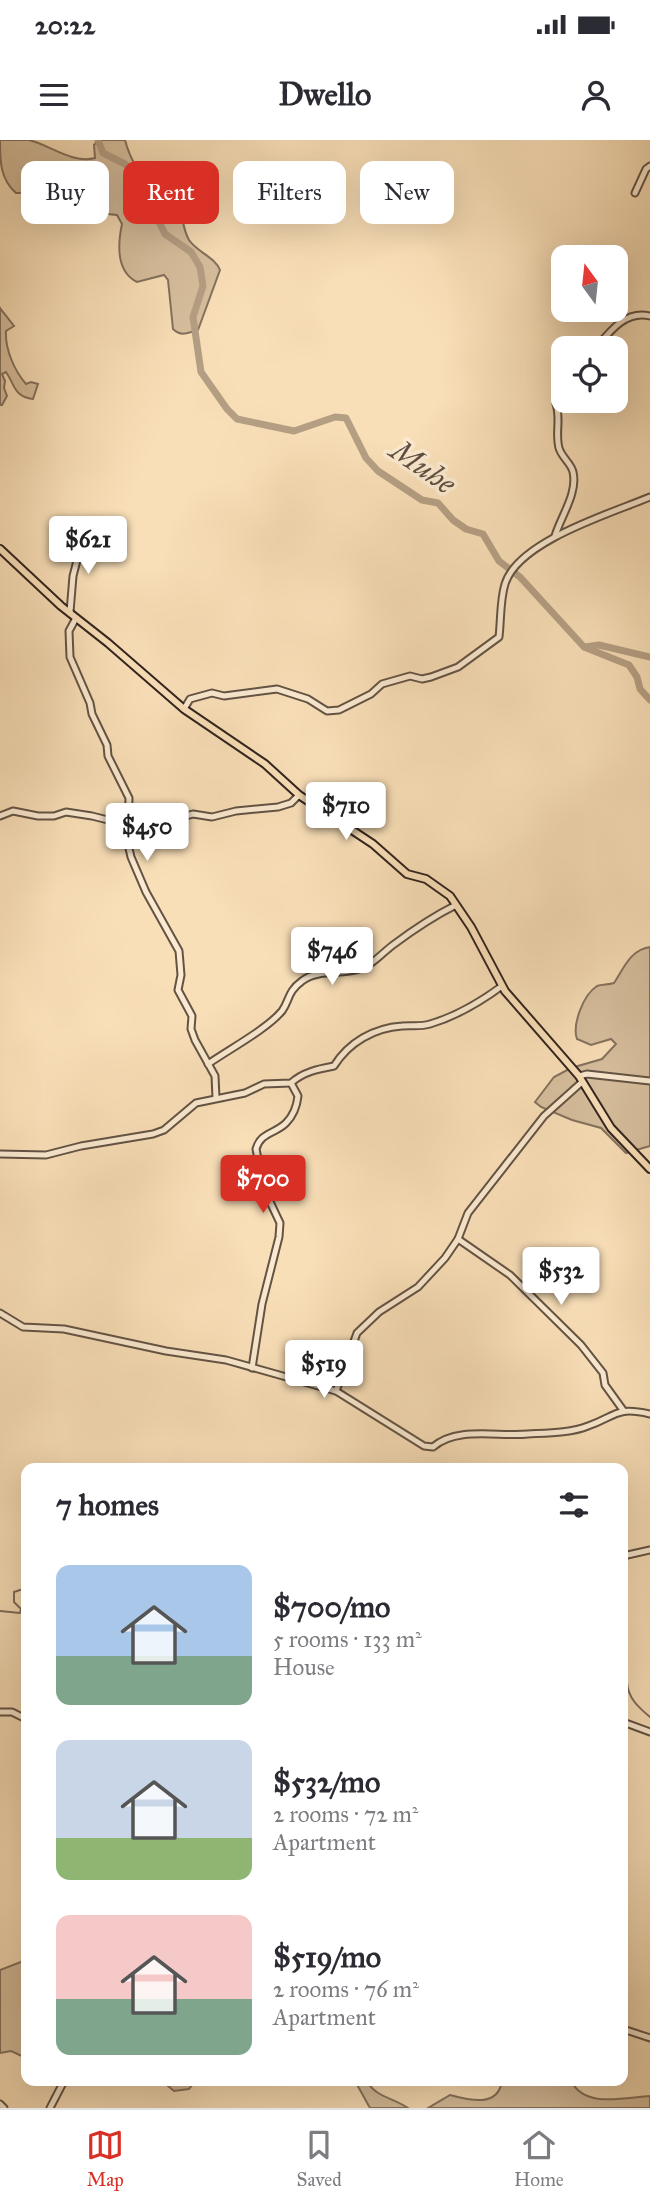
<!DOCTYPE html>
<meta charset="utf-8">
<style>
body{margin:0;font-family:"IM FELL Great Primer",serif;background:#f2f2f3;color:#2b2b33;height:100vh;display:flex;flex-direction:column;font-size:26px;white-space:nowrap}
*{box-sizing:border-box;margin:0}
p{font-size:23px;color:#7c7c81}
.icon{flex:none;width:38px;height:38px;fill:none;stroke:currentColor;stroke-width:2;stroke-linecap:round;stroke-linejoin:round}
.map{position:relative;flex:1;overflow:hidden}
.drawer{position:absolute;left:21px;top:1323px;width:607px;height:623px;display:flex;flex-direction:column;background:#fff;border-radius:14px;box-shadow:0 7px 28px #0002}
.drawer>*{flex:none}
.hud{position:absolute;left:21px;top:21px;width:609px;height:63px;display:flex;gap:14px}
.needle{width:46px;rotate:345deg}
.fabs{position:absolute;left:551px;top:105px;display:grid;gap:14px}
.fabs a{display:grid;place-items:center;width:77px;height:77px;border-radius:14px;background:#fff;box-shadow:0 7px 28px #0002;font-size:35px}
.price{position:absolute;translate:-50% -60px;padding:0 16px;border-radius:7px;background:#fff;color:#222;font-size:23px;line-height:46px;filter:drop-shadow(0 2px 4px #0008)}
.price::after{content:'';position:absolute;left:50%;top:42px;width:21px;height:16px;margin-left:-10px;background:inherit;clip-path:polygon(0 0,100% 0,50% 100%)}
.price.selected{background:#d93025;color:#fff}
ul{padding:0;list-style:none}
li{display:flex;align-items:center;gap:21px;height:175px;padding:0 35px}
li span{display:grid;place-items:center;flex:none;width:196px;height:140px;border-radius:14px;color:#555}
li>.icon{margin-inline-start:auto}
span .icon{width:84px;height:84px;fill:#fffc;stroke-width:1}
li b{font-size:30px}
h2{display:flex;justify-content:space-between;align-items:center;height:84px;padding:0 35px;font-size:30px}
.pill{padding:0 24px;border-radius:14px;background:#fff;box-shadow:0 7px 28px #0002;font-size:24px;line-height:63px}
.pill.selected{background:#d93025;color:#fff}
.status{display:flex;justify-content:space-between;align-items:center;height:49px;padding:0 35px;background:#fff;direction:ltr}
.status svg{height:19px;fill:currentColor}
header{display:flex;justify-content:space-between;align-items:center;height:91px;padding:0 35px;background:#fff;font-size:32px;font-weight:700}
.tabs{display:flex;justify-content:space-around;align-items:center;height:98px;border-top:2px solid #e1e1e2;background:#fff;font-size:19px;color:#7c7c81}
.tabs a{display:grid;justify-items:center;gap:4px}
.tabs .selected{color:#d93025}
.map>svg:first-child{display:block}
.green{fill:#d7bf9e;stroke:#84725e;stroke-width:2}
.lines{fill:none;stroke-linecap:round;stroke-linejoin:round}
.stream{stroke:#806e5b;stroke-width:2}
.river{stroke:#b59f84;stroke-width:7}
.minor-casing{stroke:#635344;stroke-width:9}
.major-casing{stroke:#31241e;stroke-width:10}
.minor{stroke:#fbead1;stroke-width:5}
.major{stroke:#f9dfb8;stroke-width:6}
.labels{text-anchor:middle;dominant-baseline:central;stroke-width:7;stroke-linejoin:round;paint-order:stroke}
.water-label{font-size:30px;font-style:italic;fill:#5f4f42;stroke:#fbead1}
</style>
<div class="status"><b>20:22</b><svg viewBox="0 0 49 12"><path d="M0 12V9h3v3zM5 12V6h3v6zM10 12V3h3v9zM15 12V0h3v12zM26 1h20v11H26zM47 4h2v5h-2z"/></svg></div>
<header><svg class="icon" aria-label="menu" viewBox="0 0 24 24"><path d="M4 6h16M4 12h16M4 18h16"/></svg>Dwello<svg class="icon" aria-label="person" viewBox="0 0 24 24"><circle cx="12" cy="8" r="4"/><path d="M4 21q1-7 8-7t8 7"/></svg></header>
<div class="map">
<svg width="650" height="1968" viewBox="0 0 650 1968">
<rect width="100%" height="100%" fill="#f9dfb8"/>
<filter id="stains"><feTurbulence type="fractalNoise" baseFrequency=".00286" numOctaves="4"/><feColorMatrix values="0 0 0 0 .2 0 0 0 0 .09 0 0 0 0 .02 0 0 0 .5 -.17"/></filter>
<radialGradient id="worn" r=".72"><stop offset=".6" stop-color="#630" stop-opacity="0"/><stop offset="1" stop-color="#630" stop-opacity=".3"/></radialGradient>
<g class="green">
<path d="M0 0C9 0 20 0 29 0 50 5 72 24 95 18L94 5 99 0H125C129 15 136 33 152 40 158 43 167 40 172 47 183 62 180 85 189 100 197 112 215 117 220 130L198 190C188 193 181 197 173 189L168 140 164 135 137 142C115 131 118 103 122 84L117 75 98 73 94 67 93 47C63 16 46 55 16 53 0 39 0 21 0 0Z"/>
<path d="M0 168 14 186 6 191C5 209 14 230 26 244L31 242 38 244 33 259C14 257 15 245 6 232L2 234 5 241 4 248 7 256 2 265H0Z"/>
<path d="M650 807V1006L626 1013 601 988 572 980 541 967 535 962 554 937 571 928 602 919 616 904 611 899 591 905 577 899C572 885 583 855 597 846 602 844 608 845 614 843 624 828 630 810 650 807Z"/>
<polygon points="26,1820 26,1918 11,1911 0,1913 0,1830"/>
<polygon points="162,1941 195,1941 189,1949 174,1951"/>
<path d="M355 1941H367C375 1957 394 1958 408 1968H370Z"/>
<path d="M502 1941H571C585 1968 621 1958 650 1956V1968H428L450 1955C469 1960 498 1968 502 1941Z"/>
</g>
<g class="lines">
<g class="stream">
<polyline points="0,1471 20,1473 21,1469 14,1462 14,1452 26,1448"/>
<path d="M623 1524C628 1531 626 1534 627 1542 628 1558 638 1567 650 1577"/>
</g>
<g class="river">
<polyline points="98,0 103,13 125,24 135,34 165,94 191,112 200,127 203,146 193,177 201,232 227,269 237,279 294,291 335,277 346,278 366,318 378,331 422,360 438,363 453,380 466,389 483,394 499,421 520,437 584,507 629,525 637,537 640,549 650,560"/>
<polyline points="585,507 599,505 650,517"/>
</g>
<defs>
<g id="minor">
<polyline points="635,53 646,29 650,26"/>
<path d="M596 208C610 191 626 170 650 176"/>
<path d="M555 396C561 376 578 353 573 332 571 323 562 318 559 308 555 293 561 279 556 264L564 253"/>
<polyline points="70,472 73,436 84,393"/>
<polyline points="76,478 69,491 70,517 90,563 92,574 107,605 108,616 129,658 128,704 131,717 146,752 179,811 181,835 178,850 192,876 191,889 195,900 215,936 216,958"/>
<path d="M184 569 190 559 212 553 224 556 277 549 308 559 327 571 339 570 371 554 382 544 410 536 422 539 431 537 458 527 499 497C501 480 500 460 505 444 518 401 612 373 650 357"/>
<polyline points="0,676 13,671 38,676 54,676 66,672 92,676 128,685 158,684 193,674 212,677 236,671 278,667 291,663 299,655"/>
<path d="M208 924C228 910 267 889 282 871 290 860 287 852 302 841 317 829 341 835 359 829 374 824 381 814 393 805 413 790 434 776 456 765"/>
<polyline points="579,936 587,934 650,941"/>
<path d="M0 1014 46 1015 81 1006 153 994 164 990 196 963 245 953 264 944 291 943C303 932 318 929 334 926 349 902 374 888 402 886 412 885 420 887 430 884 457 876 479 863 502 846"/>
<polyline points="458,1099 510,1135 581,1205 603,1233 605,1245 623,1270"/>
<path d="M0 1173 23 1187 64 1189 166 1211 226 1220 336 1251 424 1306 433 1307C457 1286 498 1297 528 1294 547 1293 571 1293 588 1286 617 1276 615 1266 650 1274"/>
<path d="M252 1228 262 1164 279 1097 280 1083 264 1049 256 1009C261 992 275 994 286 983 293 976 297 965 298 956L291 943"/>
<polyline points="336,1251 357,1193 379,1172 418,1147 445,1118 458,1099 468,1073 544,976 582,942"/>
<polyline points="623,1416 650,1410"/>
<polyline points="0,1572 12,1572 26,1579"/>
<polyline points="623,1582 650,1592"/>
<polyline points="623,1889 650,1898"/>
<polyline points="0,1964 4,1968"/>
<polyline points="50,1968 64,1941"/>
</g>
<polyline id="major" points="0,409 61,466 108,503 184,569 265,624 299,655 373,704 407,734 426,739 450,756 471,787 505,851 579,936 611,988 650,1029"/>
</defs>
<use href="#minor" class="minor-casing"/>
<use href="#major" class="major-casing"/>
<use href="#minor" class="minor"/>
<use href="#major" class="major"/>
</g>
<g class="labels">
<g class="water-label">
<text transform="translate(423 327) rotate(35)">Muhe</text>
</g>
</g>
<rect width="100%" height="100%" filter="url(#stains)"/>
<rect width="100%" height="100%" fill="url(#worn)"/>
</svg>
<div class="fabs">
<a><svg class="needle" viewBox="-14 -14 28 28"><path d="M0-13l5 13h-10z" fill="#e53935"/><path d="M0 13l5-13h-10z" fill="#7c7c81"/></svg></a>
<a><svg class="icon" aria-label="locate" viewBox="0 0 24 24"><circle cx="12" cy="12" r="6"/><path d="M12 2v4M12 18v4M2 12h4M18 12h4"/></svg></a>
</div>
<b class="price" style="left:88px;top:436px">$621</b>
<b class="price" style="left:346px;top:702px">$710</b>
<b class="price" style="left:147px;top:723px">$450</b>
<b class="price" style="left:332px;top:847px">$746</b>
<b class="price selected" style="left:263px;top:1075px">$700</b>
<b class="price" style="left:561px;top:1167px">$532</b>
<b class="price" style="left:324px;top:1260px">$519</b>
<div class="hud">
<a class="pill">Buy</a>
<a class="pill selected">Rent</a>
<a class="pill">Filters</a>
<a class="pill">New</a>
</div>
<section class="drawer">
<h2>7 homes<svg class="icon" aria-label="filters" viewBox="0 0 24 24"><path d="M4 7h16M4 17h16"/><circle cx="9" cy="7" r="2"/><circle cx="15" cy="17" r="2"/></svg></h2>
<ul>
<li><span style="background:linear-gradient(#a9c7e8 65%,#7fa58c 0)"><svg class="icon" aria-label="home" viewBox="0 0 24 24"><path d="M3 11l9-7 9 7M6 9v11h12V9"/></svg></span><div><b>$700/mo</b><p>5 rooms · 133 m²</p><p>House</p></div></li>
<li><span style="background:linear-gradient(#c9d6e8 70%,#8fb573 0)"><svg class="icon" aria-label="home" viewBox="0 0 24 24"><path d="M3 11l9-7 9 7M6 9v11h12V9"/></svg></span><div><b>$532/mo</b><p>2 rooms · 72 m²</p><p>Apartment</p></div></li>
<li><span style="background:linear-gradient(#f6c9c9 60%,#7fa58c 0)"><svg class="icon" aria-label="home" viewBox="0 0 24 24"><path d="M3 11l9-7 9 7M6 9v11h12V9"/></svg></span><div><b>$519/mo</b><p>2 rooms · 76 m²</p><p>Apartment</p></div></li>
</ul>
</section>
</div>
<nav class="tabs">
<a class="selected"><svg class="icon" aria-label="map" viewBox="0 0 24 24"><path d="M3 6l6-2 6 2 6-2v14l-6 2-6-2-6 2zM9 4v14M15 6v14"/></svg>Map</a>
<a><svg class="icon" aria-label="saved" viewBox="0 0 24 24"><path d="M7 4h10v16l-5-4-5 4z"/></svg>Saved</a>
<a><svg class="icon" aria-label="home" viewBox="0 0 24 24"><path d="M3 11l9-7 9 7M6 9v11h12V9"/></svg>Home</a>
</nav>
